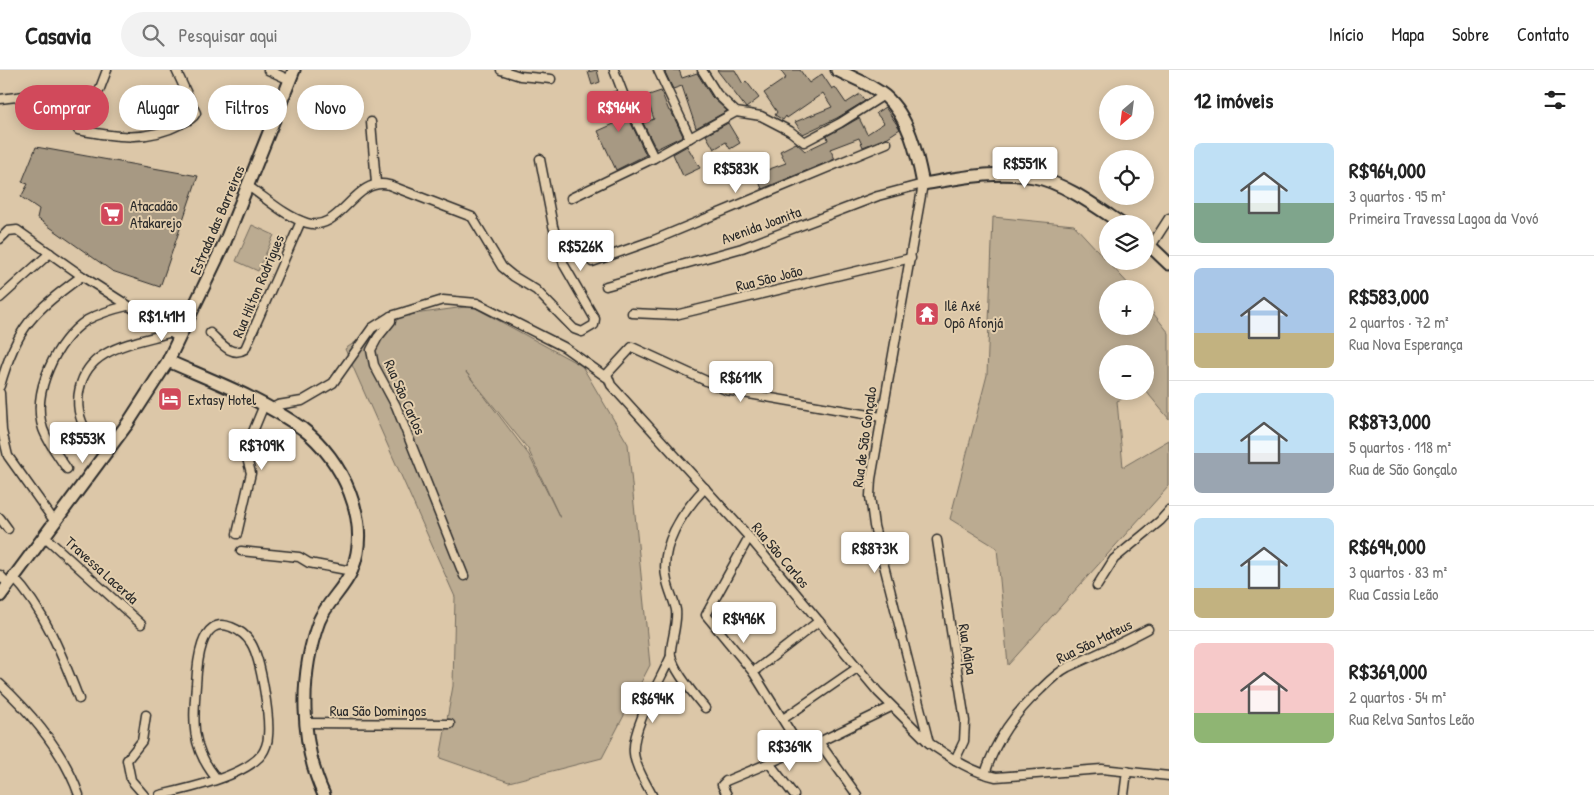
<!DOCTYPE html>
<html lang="pt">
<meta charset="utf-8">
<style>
body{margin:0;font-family:"Patrick Hand",sans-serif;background:#f2f2f2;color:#222;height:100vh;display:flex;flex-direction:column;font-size:19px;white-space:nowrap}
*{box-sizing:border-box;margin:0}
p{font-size:16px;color:#767676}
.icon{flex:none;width:28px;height:28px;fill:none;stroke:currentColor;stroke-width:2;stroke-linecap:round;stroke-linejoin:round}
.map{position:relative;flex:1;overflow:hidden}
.sheet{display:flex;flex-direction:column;background:#fff;width:425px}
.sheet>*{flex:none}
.top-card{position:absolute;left:15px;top:15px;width:475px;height:45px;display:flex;gap:10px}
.needle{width:32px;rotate:208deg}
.fabs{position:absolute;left:1099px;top:15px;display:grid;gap:10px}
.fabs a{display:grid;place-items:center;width:55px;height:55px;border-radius:50%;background:#fff;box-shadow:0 2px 12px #0003;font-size:25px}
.price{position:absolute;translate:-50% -42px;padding:0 11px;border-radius:5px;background:#fff;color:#222;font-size:16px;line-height:32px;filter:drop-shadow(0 1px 2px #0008)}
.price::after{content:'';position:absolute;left:50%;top:30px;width:15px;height:11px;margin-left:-8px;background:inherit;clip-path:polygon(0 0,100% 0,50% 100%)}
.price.selected{background:#d1495b;color:#fff}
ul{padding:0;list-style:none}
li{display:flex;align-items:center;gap:15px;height:125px;padding:0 25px}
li+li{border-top:1px solid #e0e0e0}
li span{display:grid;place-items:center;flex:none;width:140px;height:100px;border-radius:8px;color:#555}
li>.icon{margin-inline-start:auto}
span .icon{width:60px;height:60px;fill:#fffc;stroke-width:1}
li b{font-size:21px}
h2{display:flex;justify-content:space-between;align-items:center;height:60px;padding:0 25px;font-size:21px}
.tag{padding:0 18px;border-radius:22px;background:#fff;box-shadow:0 2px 12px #0003;font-size:18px;line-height:45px}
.tag.selected{background:#d1495b;color:#fff}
header{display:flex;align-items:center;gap:30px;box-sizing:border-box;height:70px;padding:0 25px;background:#fff;border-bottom:1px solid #e0e0e0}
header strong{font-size:24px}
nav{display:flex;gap:28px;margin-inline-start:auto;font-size:18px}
.search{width:350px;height:45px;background:#f2f2f2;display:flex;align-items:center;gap:12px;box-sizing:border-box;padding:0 18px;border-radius:28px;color:#767676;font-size:19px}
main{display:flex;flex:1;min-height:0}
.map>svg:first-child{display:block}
.green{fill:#bbab91;stroke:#736b5e;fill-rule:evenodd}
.building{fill:#a79983;stroke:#2b2b2b}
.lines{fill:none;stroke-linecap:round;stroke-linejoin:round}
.street-casing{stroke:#2b2b2b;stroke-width:11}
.secondary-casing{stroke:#2b2b2b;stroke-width:15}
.street{stroke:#e3cead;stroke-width:8}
.secondary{stroke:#e3cead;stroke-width:11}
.labels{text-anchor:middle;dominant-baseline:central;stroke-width:4;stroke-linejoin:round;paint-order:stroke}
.poi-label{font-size:15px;fill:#2b2b2b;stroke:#e3cead;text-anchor:start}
.street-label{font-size:15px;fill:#2b2b2b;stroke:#e3cead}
</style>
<header>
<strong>Casavia</strong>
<div class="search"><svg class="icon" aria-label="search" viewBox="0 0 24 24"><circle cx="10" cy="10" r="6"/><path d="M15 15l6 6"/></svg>Pesquisar aqui</div>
<nav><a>Início</a><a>Mapa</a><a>Sobre</a><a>Contato</a></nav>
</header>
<main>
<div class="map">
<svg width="1169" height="725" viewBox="0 0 1169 725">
<rect width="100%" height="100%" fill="#dcc7a8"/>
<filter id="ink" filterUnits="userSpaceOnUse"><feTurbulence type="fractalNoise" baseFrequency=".02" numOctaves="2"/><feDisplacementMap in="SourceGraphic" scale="10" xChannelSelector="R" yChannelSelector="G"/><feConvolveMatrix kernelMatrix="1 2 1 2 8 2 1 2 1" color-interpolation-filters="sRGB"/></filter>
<g filter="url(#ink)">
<g class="green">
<polygon points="993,147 1074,155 1133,219 1108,219 1108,256 1145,256 1145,233 1169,263 1169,349 1145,320 1145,284 1108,284 1108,321 1140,321 1117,331 1123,397 1169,370 1169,416 1008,595 997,478 950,449 987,305"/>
<polygon points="252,155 274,165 258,201 236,191"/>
<path d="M472 236 582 296 628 374 650 595 602 688 509 712 440 688 453 616 455 527 345 279 393 247ZM466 302 528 379 560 448 529 385Z"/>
</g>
<g class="building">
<polygon points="597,0 600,12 592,15 588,2"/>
<polygon points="664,0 679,0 682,8 697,3 712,27 727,41 696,58 682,16 673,19"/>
<polygon points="717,0 735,0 743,14 746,11 759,28 746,38"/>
<polygon points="780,0 800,0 809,13 822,4 832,19 835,17 846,33 860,24 865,31 837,48 803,64 795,52 832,37 823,23 787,48 786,46 783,50 775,45 777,42 764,23 786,8"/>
<polygon points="616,21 646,85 616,100 598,61 616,53 611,40 599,43 595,33 602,31 600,26"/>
<polygon points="661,21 669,41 671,41 683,66 656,79 643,53 654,49 646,26"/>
<polygon points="885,37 900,59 888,67 863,77 859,68 830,79 835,89 762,119 756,104 786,93 780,81 796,73 805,81 828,70 827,66 859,48 867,64 884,53 876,43"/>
<polygon points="728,53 740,73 730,79 726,72 714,79 706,65"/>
<polygon points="687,76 700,98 683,106 673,84"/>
<polygon points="36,77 198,106 160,217 112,201 37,148 39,139 21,127 28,114 22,112"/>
</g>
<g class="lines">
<defs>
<g id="street">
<polyline points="268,0 290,10"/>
<polyline points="501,0 520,6 551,9"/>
<polyline points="614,0 624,26 654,88"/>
<polyline points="658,0 690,68"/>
<polyline points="702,0 717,24 736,42 761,46 790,61 804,72 840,53 884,25"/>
<polyline points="0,29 41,24 89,30 99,21 107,0"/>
<polyline points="371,52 376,113"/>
<path d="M78 60C115 67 147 72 181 54 187 51 193 49 196 43L176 0"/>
<path d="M248 116C266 128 286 147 307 153 341 163 354 106 389 115L472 147 502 197 513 206 536 220 574 259 582 262 594 255 595 249 564 195 553 156 540 89"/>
<polyline points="571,128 654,88 736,42"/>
<polyline points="0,169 8,161 17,160 82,206 179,268"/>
<polyline points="1151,176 1169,148"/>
<polyline points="592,192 654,170 887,73"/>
<path d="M606 216 742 178 878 126 923 114 871 409 870 426 874 456 929 673C950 687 971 702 996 707L1102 699 1169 706"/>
<polyline points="0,228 50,183"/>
<polyline points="632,243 675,245 911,188"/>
<polyline points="391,246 391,251 378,267 371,280 374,295 396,336 464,506"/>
<path d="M210 263C220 272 231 288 245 279L301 151"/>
<path d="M0 316C17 256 33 242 82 206"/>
<polyline points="0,323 2,361 8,386 55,452"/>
<polyline points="271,339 278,335 302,331 333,313 372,258 391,246 443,230 477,233 564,277 606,307"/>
<polyline points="881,347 726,320 632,277 607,304 611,315 749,467 878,622 929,673"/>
<path d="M87 362C71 336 77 300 105 284 124 273 148 269 169 263"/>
<path d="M67 399C59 387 48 373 43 359 31 323 56 270 87 250 100 243 114 239 127 236"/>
<path d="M705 418C683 441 658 477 667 511 669 521 674 530 676 540 678 555 669 577 671 586 674 601 695 626 705 638"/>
<polyline points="0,448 8,459"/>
<polyline points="237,464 251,403 245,381 264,335"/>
<polyline points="44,466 141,554"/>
<polyline points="749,467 706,545 753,602 801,679"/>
<polyline points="937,470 965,651 964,671 955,690"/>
<polyline points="241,481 299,487 309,493 352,501"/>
<polyline points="0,505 8,514"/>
<path d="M13 507C45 540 63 588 79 629"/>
<polyline points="1097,516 1114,489 1160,451 1169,441"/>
<polyline points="753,602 819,551"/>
<path d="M0 614C33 645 64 682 79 725"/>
<polyline points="783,649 857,598"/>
<polyline points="305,653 450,654"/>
<polyline points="819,672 857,725"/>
<polyline points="769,693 794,725"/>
<path d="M985 704C996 669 1014 644 1041 619 1049 611 1058 602 1068 597 1095 585 1122 573 1148 559"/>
<polyline points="144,725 131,710 127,690 142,671 146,645"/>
<path d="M160 725C187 719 245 706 262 684 265 680 268 672 268 666 270 647 261 589 251 573 246 565 239 560 231 557 200 544 197 596 196 615 193 653 191 677 216 708"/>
<path d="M652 725C646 713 635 697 634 683 631 659 661 609 671 586"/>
<polyline points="727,725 722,715 726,711 819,672 891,637"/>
<polyline points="1124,725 1127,701"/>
</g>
<g id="secondary">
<path d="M837 0C853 8 871 14 885 26 909 47 917 83 923 114 960 108 997 100 1034 107 1063 112 1098 138 1122 154"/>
<polyline points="1145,171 1169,194"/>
<path d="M168 291C213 311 262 329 303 359 342 389 372 451 352 500 344 519 327 532 319 551 299 605 300 673 324 725"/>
<polyline points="0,526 128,353 168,291 225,172 294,0"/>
</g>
</defs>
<use href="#street" class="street-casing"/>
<use href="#secondary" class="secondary-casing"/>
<use href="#street" class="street"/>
<use href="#secondary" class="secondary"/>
</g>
</g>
<defs>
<symbol id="supermarket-square" viewBox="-11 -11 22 22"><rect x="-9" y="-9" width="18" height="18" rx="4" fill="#d1495b" stroke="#e3cead"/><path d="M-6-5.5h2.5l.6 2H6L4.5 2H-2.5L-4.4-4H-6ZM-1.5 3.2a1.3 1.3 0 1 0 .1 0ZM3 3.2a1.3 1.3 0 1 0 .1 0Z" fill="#fff"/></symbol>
<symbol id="temple-square" viewBox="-11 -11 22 22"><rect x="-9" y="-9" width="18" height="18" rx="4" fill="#d1495b" stroke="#e3cead"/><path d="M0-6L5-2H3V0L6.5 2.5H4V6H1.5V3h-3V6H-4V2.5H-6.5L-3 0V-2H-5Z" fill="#fff"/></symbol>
<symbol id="hotel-square" viewBox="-11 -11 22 22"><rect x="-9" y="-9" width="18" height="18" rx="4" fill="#d1495b" stroke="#e3cead"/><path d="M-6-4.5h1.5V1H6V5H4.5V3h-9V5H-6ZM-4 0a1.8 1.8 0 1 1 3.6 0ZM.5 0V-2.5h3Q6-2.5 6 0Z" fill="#fff"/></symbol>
</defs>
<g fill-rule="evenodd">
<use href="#supermarket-square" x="98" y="130" width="28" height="28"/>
<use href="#temple-square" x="913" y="230" width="28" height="28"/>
<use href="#hotel-square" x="156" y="315" width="28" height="28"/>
</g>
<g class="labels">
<g class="poi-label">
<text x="130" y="135">Atacadão<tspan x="130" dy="17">Atakarejo</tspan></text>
<text x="944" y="235">Ilê Axé<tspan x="944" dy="17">Opô Afonjá</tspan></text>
<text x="188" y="329">Extasy Hotel</text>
</g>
<g class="street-label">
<text transform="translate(217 150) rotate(-67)">Estrada das Barreiras</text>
<text transform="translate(761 155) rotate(-20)">Avenida Joanita</text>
<text transform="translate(769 208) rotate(-14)">Rua São João</text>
<text transform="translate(258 216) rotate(-67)">Rua Hilton Rodrigues</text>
<text transform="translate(405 327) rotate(66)">Rua São Carlos</text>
<text transform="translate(864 367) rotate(-82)">Rua de São Gonçalo</text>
<text transform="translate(781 485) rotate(50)">Rua São Carlos</text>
<text transform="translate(102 500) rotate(42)">Travessa Lacerda</text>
<text transform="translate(1094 571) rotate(-26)">Rua São Mateus</text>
<text transform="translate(968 579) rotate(81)">Rua Adipa</text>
<text x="378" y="640">Rua São Domingos</text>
</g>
</g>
</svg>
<div class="fabs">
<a><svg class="needle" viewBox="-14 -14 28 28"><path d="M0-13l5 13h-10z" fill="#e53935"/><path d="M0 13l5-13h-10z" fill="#767676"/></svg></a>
<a><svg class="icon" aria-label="locate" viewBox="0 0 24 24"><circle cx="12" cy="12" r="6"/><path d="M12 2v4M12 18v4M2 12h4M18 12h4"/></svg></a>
<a><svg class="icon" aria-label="layers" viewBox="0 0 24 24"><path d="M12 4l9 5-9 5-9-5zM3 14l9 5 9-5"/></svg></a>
<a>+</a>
<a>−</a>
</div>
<b class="price selected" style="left:619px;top:63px">R$964K</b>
<b class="price" style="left:1025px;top:119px">R$551K</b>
<b class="price" style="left:736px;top:124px">R$583K</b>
<b class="price" style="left:581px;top:202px">R$526K</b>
<b class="price" style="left:162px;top:272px">R$1.41M</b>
<b class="price" style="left:741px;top:333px">R$611K</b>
<b class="price" style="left:83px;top:394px">R$553K</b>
<b class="price" style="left:262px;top:401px">R$709K</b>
<b class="price" style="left:875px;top:504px">R$873K</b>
<b class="price" style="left:744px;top:574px">R$496K</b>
<b class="price" style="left:653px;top:654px">R$694K</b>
<b class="price" style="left:790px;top:702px">R$369K</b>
<div class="top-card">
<a class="tag selected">Comprar</a>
<a class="tag">Alugar</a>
<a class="tag">Filtros</a>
<a class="tag">Novo</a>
</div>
</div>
<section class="sheet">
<h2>12 imóveis<svg class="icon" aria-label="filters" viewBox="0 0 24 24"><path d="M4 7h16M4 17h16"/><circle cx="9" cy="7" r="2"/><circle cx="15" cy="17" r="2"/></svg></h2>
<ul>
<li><span style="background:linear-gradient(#bfe0f5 60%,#7fa58c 0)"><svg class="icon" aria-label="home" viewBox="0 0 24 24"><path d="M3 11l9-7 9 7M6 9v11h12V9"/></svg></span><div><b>R$964,000</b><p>3 quartos · 95 m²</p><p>Primeira Travessa Lagoa da Vovó</p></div></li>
<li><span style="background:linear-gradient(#a9c7e8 65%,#c2b280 0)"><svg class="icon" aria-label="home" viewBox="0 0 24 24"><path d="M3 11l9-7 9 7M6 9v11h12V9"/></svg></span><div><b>R$583,000</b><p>2 quartos · 72 m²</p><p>Rua Nova Esperança</p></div></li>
<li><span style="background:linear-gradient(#bfe0f5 60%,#9aa5b1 0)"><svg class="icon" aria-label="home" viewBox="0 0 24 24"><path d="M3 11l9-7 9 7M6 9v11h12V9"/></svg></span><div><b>R$873,000</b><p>5 quartos · 118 m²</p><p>Rua de São Gonçalo</p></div></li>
<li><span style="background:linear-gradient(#bfe0f5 70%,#c2b280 0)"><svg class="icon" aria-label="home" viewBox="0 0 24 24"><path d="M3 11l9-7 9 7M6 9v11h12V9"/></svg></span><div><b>R$694,000</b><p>3 quartos · 83 m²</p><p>Rua Cassia Leão</p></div></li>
<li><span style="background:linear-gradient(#f6c9c9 70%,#8fb573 0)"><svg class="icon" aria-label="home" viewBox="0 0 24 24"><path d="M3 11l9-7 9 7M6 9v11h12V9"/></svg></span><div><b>R$369,000</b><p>2 quartos · 54 m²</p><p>Rua Relva Santos Leão</p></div></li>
</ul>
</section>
</main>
